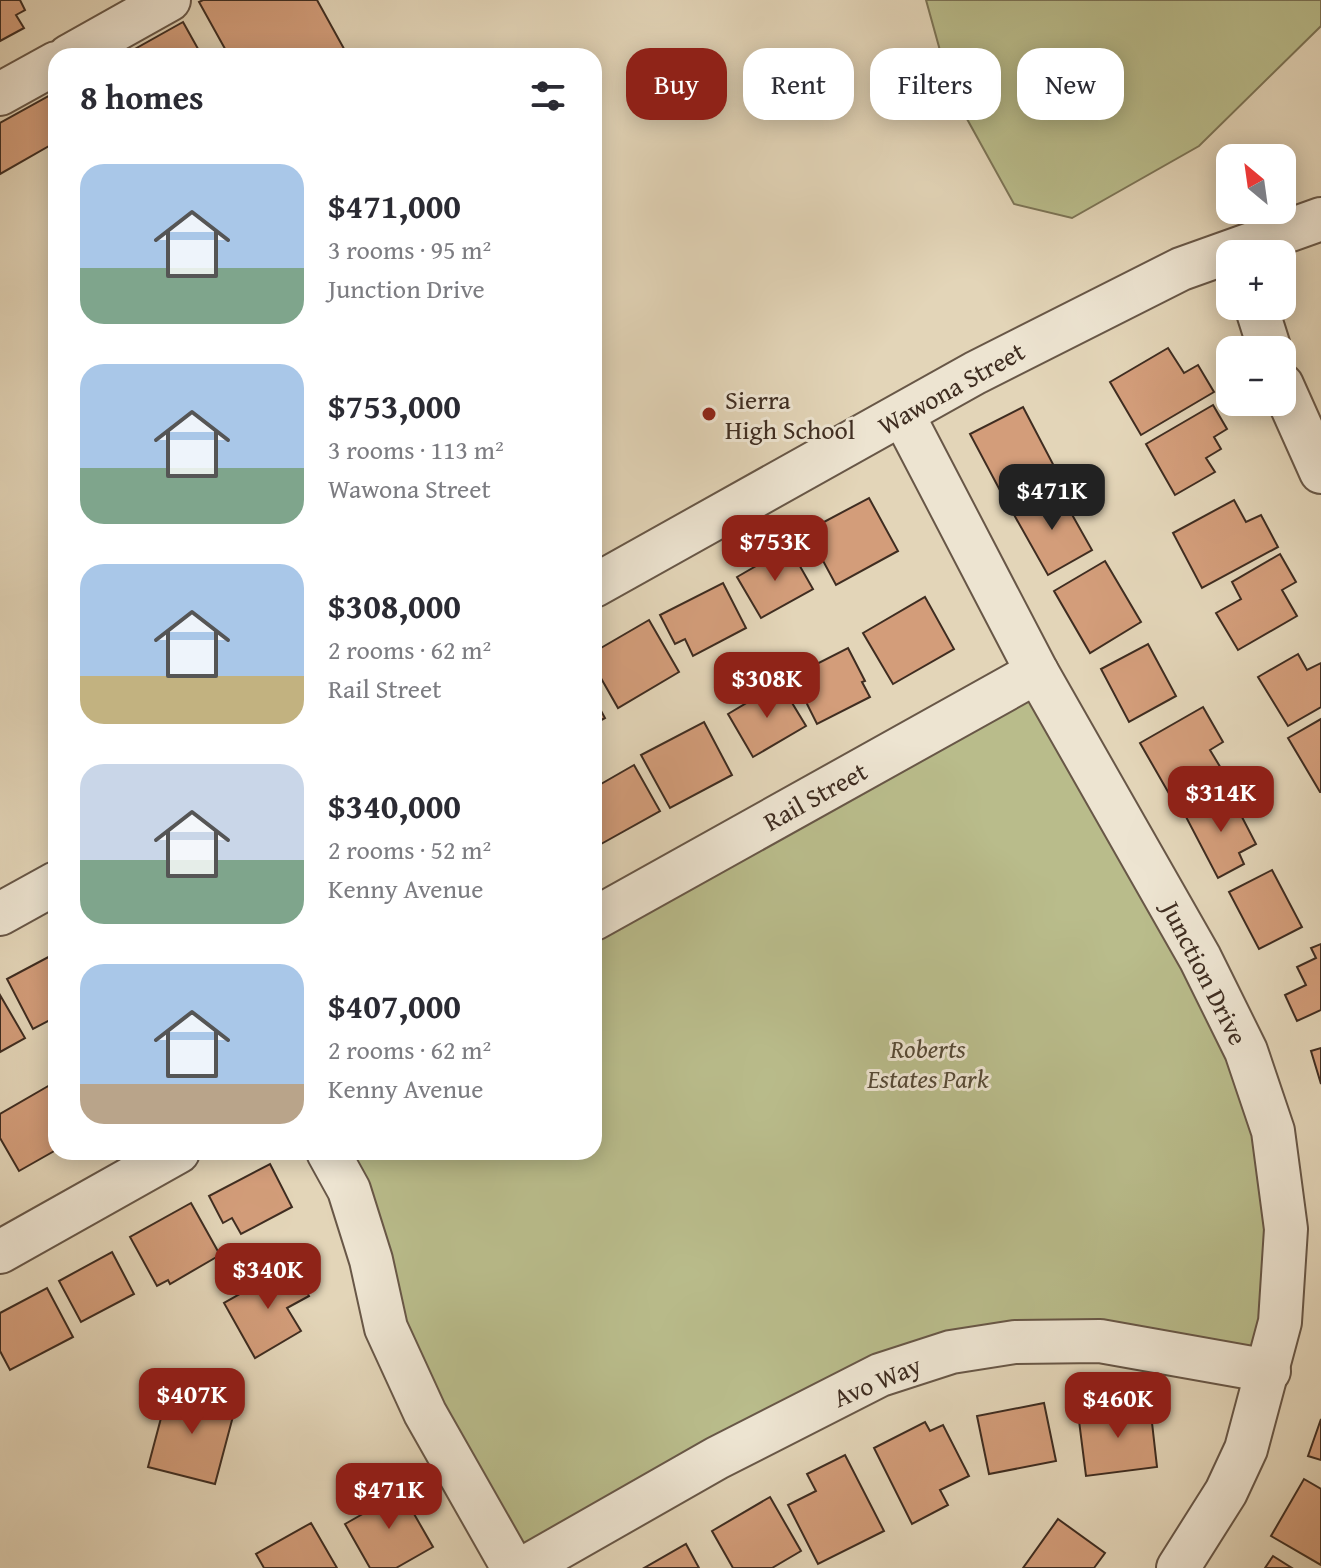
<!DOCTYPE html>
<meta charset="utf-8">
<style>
body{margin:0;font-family:"Gentium Book Plus",serif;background:#f7f7f7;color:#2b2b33;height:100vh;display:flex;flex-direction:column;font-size:30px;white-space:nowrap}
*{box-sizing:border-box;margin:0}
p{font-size:26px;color:#7c7c81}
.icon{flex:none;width:44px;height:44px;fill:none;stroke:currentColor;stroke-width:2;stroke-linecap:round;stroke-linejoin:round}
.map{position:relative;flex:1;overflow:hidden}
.panel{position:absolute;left:48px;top:48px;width:554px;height:1112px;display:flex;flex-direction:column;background:#fff;border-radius:24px;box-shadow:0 4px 20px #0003}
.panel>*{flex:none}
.banner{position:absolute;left:626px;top:48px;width:574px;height:72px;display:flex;gap:16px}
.needle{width:52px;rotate:331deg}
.buttons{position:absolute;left:1216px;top:144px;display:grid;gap:16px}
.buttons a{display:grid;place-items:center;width:80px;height:80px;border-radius:16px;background:#fff;box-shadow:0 4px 20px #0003;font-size:40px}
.price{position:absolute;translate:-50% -68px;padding:0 18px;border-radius:16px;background:#8f2418;color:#fff;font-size:26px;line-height:52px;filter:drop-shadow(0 2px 4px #0008)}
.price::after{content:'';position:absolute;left:50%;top:48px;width:24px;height:18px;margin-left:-12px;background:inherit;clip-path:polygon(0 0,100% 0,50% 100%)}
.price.active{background:#222;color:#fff}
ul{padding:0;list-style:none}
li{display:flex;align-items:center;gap:24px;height:200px;padding:0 32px}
li span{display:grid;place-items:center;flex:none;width:224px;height:160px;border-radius:24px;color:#555}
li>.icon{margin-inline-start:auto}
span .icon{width:96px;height:96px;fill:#fffc;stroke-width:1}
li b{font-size:34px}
h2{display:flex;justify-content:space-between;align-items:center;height:96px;padding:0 32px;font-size:34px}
.chip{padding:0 28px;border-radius:24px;background:#fff;box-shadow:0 4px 20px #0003;font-size:28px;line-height:72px}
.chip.active{background:#8f2418;color:#fff}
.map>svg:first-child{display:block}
.green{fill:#b9bc8b;stroke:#7c7456;stroke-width:2}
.building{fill:#d39d7a;stroke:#3f2d21;stroke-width:2}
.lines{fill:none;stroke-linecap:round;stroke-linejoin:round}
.minor-casing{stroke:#685747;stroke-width:46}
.minor{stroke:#ede4d1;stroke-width:42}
.poi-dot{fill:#8f2418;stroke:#ede4d1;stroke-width:3}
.labels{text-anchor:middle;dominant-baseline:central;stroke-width:6;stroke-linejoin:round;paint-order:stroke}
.street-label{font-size:26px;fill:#3f2d21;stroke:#ede4d1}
.poi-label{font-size:26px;fill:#3f2d21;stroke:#ede4d1;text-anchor:start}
.park-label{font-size:26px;font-style:italic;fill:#574a36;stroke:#ede4d1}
</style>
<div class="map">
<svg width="1321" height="1568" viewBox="0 0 1321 1568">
<rect width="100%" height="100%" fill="#e3d5b8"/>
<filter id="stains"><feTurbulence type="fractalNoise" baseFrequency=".0025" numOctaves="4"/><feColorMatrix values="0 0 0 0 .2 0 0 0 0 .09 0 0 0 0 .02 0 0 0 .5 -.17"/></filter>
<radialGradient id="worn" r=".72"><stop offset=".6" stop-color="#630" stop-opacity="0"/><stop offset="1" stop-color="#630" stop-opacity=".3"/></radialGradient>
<g class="green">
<polygon points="926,0 1321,0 1321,26 1199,146 1072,218 1014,204 951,90"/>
<polygon points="1037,672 1273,1131 1269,1371 951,1352 513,1568 328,1152 594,1152 594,919"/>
</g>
<g class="building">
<polygon points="0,0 20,0 25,10 16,15 24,28 0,41"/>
<polygon points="203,0 317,0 348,56 229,56 199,2"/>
<polygon points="183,22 202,56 128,56 126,54"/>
<polygon points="56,92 56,142 0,174 0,123"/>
<polygon points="1168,348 1184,373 1198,365 1214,392 1141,435 1110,382"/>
<polygon points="1213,405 1227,429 1214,437 1221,449 1206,458 1215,472 1175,495 1146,444"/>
<polygon points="1023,407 1055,468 1003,496 970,434"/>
<polygon points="1057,488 1092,550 1048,575 1013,513"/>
<polygon points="869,498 898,551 836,585 807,531"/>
<polygon points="1234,500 1246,522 1261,515 1278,547 1202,588 1173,533"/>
<polygon points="789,547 813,589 761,618 737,577"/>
<polygon points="1280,554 1296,582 1282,590 1297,616 1238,650 1216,613 1241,599 1232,582"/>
<polygon points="1105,561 1141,622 1090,653 1054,591"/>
<polygon points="723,583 746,628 693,656 685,639 675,644 660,615"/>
<polygon points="925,597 954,649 893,684 863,633"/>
<polygon points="649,620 679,672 618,708 594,666 594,652"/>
<polygon points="1148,644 1176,696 1129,722 1101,669"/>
<polygon points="848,648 865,681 862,682 870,697 817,724 793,676"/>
<polygon points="1298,654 1307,670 1321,663 1321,707 1288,726 1258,677"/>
<polygon points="780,683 806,726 753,757 728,714"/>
<polygon points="594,698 605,718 594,724"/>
<polygon points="1203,707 1223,742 1210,750 1225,775 1175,804 1140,743"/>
<polygon points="1321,719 1321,792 1320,792 1288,738"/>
<polygon points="704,722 732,775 670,808 641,755"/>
<polygon points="634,765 660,811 601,844 594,832 594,788"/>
<polygon points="1229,792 1256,844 1239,853 1244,864 1218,878 1185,815"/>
<polygon points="1272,870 1302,927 1259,949 1229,892"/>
<polygon points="1321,944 1321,1010 1297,1021 1285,995 1306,985 1297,967 1316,958 1311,948"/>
<polygon points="56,953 56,1017 33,1029 7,979"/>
<polygon points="0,995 25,1038 0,1052"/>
<polygon points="1321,1048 1321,1084 1311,1051"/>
<polygon points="50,1085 56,1094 56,1150 19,1171 0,1138 0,1114"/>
<polygon points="270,1164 292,1207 241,1234 232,1218 223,1223 209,1196"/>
<polygon points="191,1203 220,1255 170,1284 168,1280 157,1286 130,1237"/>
<polygon points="112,1252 134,1294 81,1322 59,1281"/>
<polygon points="291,1265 309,1296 287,1308 301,1331 255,1358 224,1303"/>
<polygon points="47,1288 73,1337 10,1370 0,1351 0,1313"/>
<polygon points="169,1388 236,1405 215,1484 148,1467"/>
<polygon points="1044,1403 1056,1461 989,1474 977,1416"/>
<polygon points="1150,1405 1157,1467 1086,1476 1078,1413"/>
<polygon points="1321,1419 1321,1460 1308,1456"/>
<polygon points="925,1422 930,1431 943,1425 969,1476 940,1490 948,1505 912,1524 874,1448"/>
<polygon points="845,1455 884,1531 818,1564 788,1505 816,1491 807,1474"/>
<polygon points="394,1479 433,1547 396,1568 370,1568 345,1524 380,1504 373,1491"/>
<polygon points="1304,1479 1321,1489 1321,1565 1271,1536"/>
<polygon points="770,1497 801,1551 772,1568 733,1568 712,1531"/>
<polygon points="1058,1519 1105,1553 1094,1568 1023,1568"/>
<polygon points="311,1523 337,1568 264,1568 256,1554"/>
<polygon points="686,1544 699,1568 644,1568"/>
<polygon points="1273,1556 1292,1568 1265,1568"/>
</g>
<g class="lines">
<defs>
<g id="minor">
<polyline points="69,56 169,0"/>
<polyline points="0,94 56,63"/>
<polyline points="1256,306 1270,350"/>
<polyline points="1282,385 1321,472"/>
<polyline points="903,415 1037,672 1200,958 1246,1051 1273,1131 1286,1229 1280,1322 1246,1449 1226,1492 1178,1568"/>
<polyline points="594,586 975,373 1181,269 1321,219"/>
<polyline points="0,914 56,883"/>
<polyline points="594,919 1037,672"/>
<polyline points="328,1152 349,1190 371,1260 386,1328 425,1413 513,1568"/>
<polyline points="0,1252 178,1152"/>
<polyline points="524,1568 717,1458 880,1375 951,1352 1015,1342 1100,1341 1269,1371"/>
</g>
</defs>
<use href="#minor" class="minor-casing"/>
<use href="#minor" class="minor"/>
</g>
<circle class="poi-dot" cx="709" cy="414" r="8"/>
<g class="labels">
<g class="street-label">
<text transform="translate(951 388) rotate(-29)">Wawona Street</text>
<text transform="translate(815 796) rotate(-29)">Rail Street</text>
<text transform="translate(1205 973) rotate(63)">Junction Drive</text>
<text transform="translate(877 1381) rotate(-23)">Avo Way</text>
</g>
<g class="poi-label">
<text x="725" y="399">Sierra<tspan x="725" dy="30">High School</tspan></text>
</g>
<g class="park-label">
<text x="928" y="1048">Roberts<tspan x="928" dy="30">Estates Park</tspan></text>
</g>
</g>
<rect width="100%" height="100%" filter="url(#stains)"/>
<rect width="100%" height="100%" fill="url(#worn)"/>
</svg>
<div class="buttons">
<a><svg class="needle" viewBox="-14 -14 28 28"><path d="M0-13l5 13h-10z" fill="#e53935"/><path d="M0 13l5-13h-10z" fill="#7c7c81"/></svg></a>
<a>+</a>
<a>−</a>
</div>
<b class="price active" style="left:1052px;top:532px">$471K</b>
<b class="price" style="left:775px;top:583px">$753K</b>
<b class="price" style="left:767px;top:720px">$308K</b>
<b class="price" style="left:1221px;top:834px">$314K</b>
<b class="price" style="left:268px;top:1311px">$340K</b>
<b class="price" style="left:192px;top:1436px">$407K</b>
<b class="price" style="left:1118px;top:1440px">$460K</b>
<b class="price" style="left:389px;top:1531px">$471K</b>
<div class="banner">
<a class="chip active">Buy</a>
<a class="chip">Rent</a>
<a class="chip">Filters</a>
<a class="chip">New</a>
</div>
<section class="panel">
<h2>8 homes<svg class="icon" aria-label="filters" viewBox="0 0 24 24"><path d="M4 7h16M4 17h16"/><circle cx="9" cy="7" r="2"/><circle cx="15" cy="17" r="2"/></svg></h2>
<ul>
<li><span style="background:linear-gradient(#a9c7e8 65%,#7fa58c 0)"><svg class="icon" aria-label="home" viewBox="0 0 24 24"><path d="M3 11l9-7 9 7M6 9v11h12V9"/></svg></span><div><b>$471,000</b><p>3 rooms · 95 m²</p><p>Junction Drive</p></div></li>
<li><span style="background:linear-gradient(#a9c7e8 65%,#7fa58c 0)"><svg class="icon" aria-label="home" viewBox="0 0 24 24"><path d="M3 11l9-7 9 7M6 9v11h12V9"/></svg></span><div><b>$753,000</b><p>3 rooms · 113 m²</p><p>Wawona Street</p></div></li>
<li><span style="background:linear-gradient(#a9c7e8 70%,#c2b280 0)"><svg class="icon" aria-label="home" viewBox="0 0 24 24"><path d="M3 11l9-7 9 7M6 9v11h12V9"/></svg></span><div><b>$308,000</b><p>2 rooms · 62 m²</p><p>Rail Street</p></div></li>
<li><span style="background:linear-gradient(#c9d6e8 60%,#7fa58c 0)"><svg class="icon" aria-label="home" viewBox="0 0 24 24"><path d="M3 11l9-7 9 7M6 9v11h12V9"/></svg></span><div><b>$340,000</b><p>2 rooms · 52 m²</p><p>Kenny Avenue</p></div></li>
<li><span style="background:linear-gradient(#a9c7e8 75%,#b9a48a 0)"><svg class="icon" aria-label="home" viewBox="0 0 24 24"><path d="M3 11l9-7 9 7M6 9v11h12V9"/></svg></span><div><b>$407,000</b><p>2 rooms · 62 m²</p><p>Kenny Avenue</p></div></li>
</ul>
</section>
</div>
